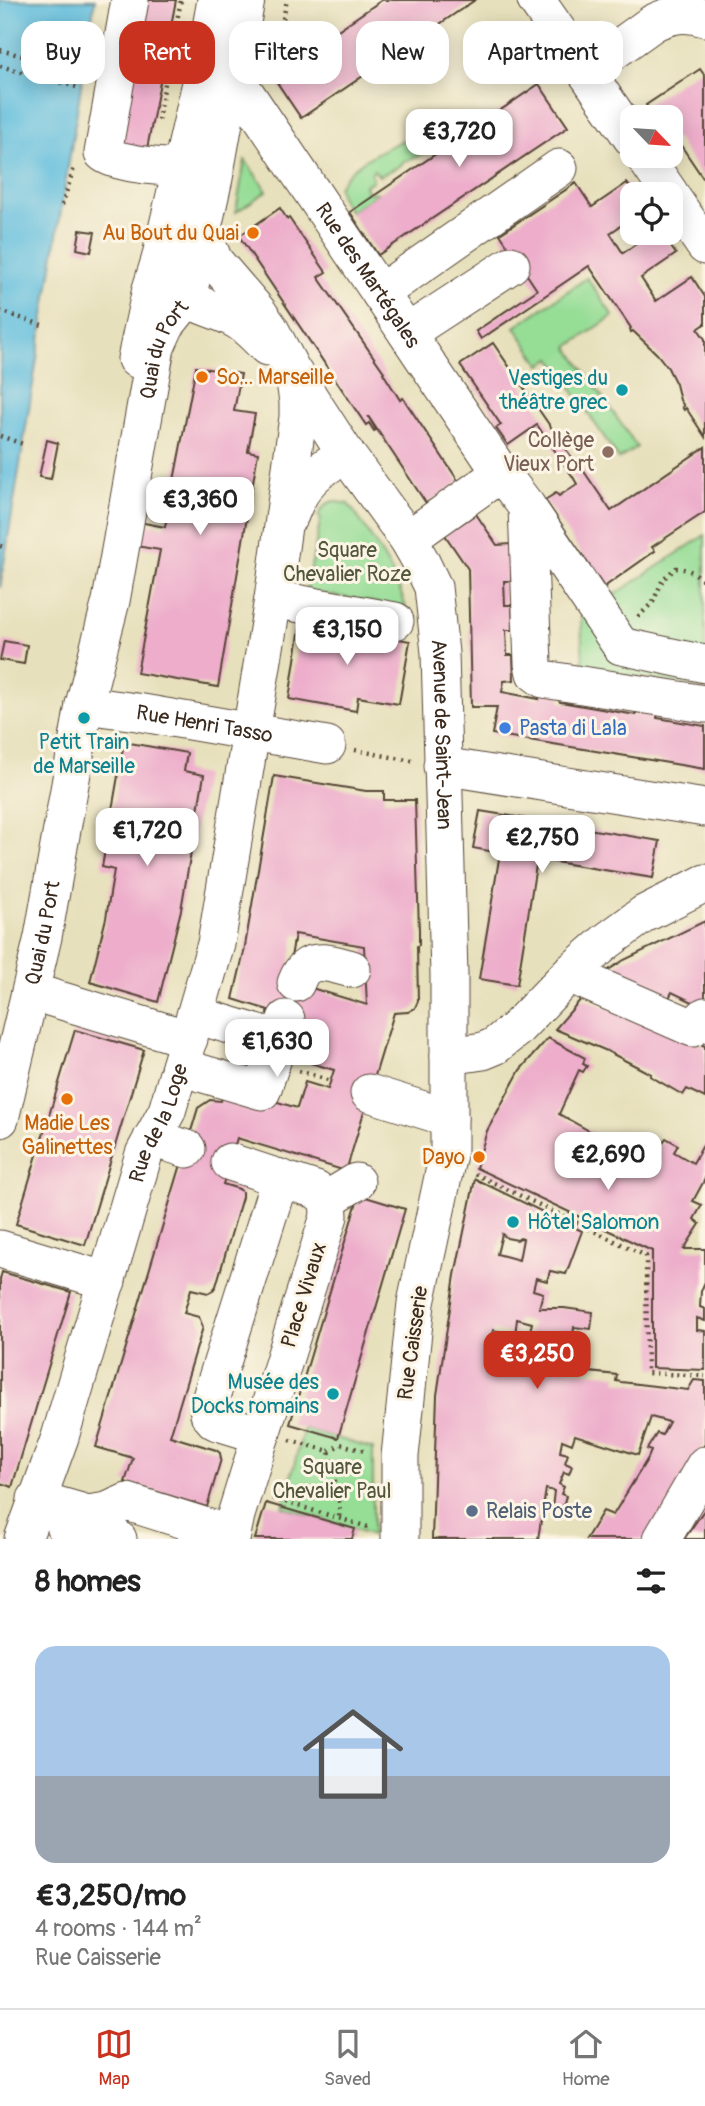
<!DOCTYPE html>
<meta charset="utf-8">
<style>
body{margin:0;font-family:Pangolin,sans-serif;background:#f2f2f2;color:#222;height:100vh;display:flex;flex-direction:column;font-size:26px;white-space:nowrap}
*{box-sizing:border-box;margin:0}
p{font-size:23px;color:#767676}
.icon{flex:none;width:38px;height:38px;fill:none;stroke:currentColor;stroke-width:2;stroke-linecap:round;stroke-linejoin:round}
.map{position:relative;height:1539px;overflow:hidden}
.details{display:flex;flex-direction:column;background:#fff;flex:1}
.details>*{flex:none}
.hud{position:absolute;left:21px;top:21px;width:663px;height:63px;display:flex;gap:14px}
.needle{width:46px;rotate:115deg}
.tools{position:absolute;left:620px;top:105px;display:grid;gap:14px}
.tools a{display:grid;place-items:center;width:63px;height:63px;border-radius:14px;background:#fff;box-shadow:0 4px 18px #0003;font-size:35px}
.price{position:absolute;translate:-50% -60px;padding:0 16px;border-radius:14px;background:#fff;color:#222;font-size:23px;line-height:46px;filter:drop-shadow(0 2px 4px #0008)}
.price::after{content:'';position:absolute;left:50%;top:42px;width:21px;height:16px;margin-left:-10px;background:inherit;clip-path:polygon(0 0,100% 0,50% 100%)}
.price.on{background:#c8321e;color:#fff}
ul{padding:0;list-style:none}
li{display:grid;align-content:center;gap:14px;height:371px;padding:0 35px}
li span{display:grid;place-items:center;height:217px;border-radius:21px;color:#555}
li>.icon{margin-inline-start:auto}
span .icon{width:126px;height:126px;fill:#fffc;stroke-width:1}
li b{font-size:30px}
h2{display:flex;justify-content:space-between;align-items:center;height:84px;padding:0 35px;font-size:30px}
.tag{padding:0 24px;border-radius:21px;background:#fff;box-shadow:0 4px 18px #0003;font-size:24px;line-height:63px}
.tag.on{background:#c8321e;color:#fff}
.tabs{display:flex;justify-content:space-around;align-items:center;height:98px;border-top:2px solid #e0e0e0;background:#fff;font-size:19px;color:#767676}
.tabs a{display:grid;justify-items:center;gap:4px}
.tabs .on{color:#c8321e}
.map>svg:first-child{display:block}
.green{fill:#96dd96;stroke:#68845a;stroke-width:2}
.water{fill:#60bede;stroke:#4e747e;stroke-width:2}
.building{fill:#edadcb;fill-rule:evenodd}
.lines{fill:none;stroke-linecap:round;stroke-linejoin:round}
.minor-casing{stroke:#554536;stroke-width:39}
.path{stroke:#554536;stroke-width:4.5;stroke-dasharray:2 5;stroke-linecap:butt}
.minor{stroke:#fff;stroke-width:37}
.food-dot{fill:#e8710a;stroke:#fcf5e5;stroke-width:2.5}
.culture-dot{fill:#0f9aa8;stroke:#fcf5e5;stroke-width:2.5}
.education-dot{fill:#8d6e63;stroke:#fcf5e5;stroke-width:2.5}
.shop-dot{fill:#3f7fe0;stroke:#fcf5e5;stroke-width:2.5}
.service-dot{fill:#5c6f8a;stroke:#fcf5e5;stroke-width:2.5}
.labels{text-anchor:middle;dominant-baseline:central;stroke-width:6;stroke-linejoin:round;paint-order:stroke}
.food-label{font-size:21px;fill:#c56008;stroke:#fcf5e5;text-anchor:end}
.street-label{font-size:21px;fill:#3b2a1e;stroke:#fcf5e5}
.culture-label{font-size:21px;fill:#0d838f;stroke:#fcf5e5;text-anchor:end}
.education-label{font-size:21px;fill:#785e54;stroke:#fcf5e5;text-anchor:end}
.park-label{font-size:21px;fill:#52573c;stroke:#fcf5e5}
.shop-label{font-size:21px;fill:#366cbe;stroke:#fcf5e5;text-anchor:start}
.service-label{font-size:21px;fill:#4e5e75;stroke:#fcf5e5;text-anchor:start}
</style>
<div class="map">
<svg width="705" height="1539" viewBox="0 0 705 1539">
<rect width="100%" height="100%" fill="#fcf5e5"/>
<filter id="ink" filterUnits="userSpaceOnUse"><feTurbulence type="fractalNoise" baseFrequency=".0143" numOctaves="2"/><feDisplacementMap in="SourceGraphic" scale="14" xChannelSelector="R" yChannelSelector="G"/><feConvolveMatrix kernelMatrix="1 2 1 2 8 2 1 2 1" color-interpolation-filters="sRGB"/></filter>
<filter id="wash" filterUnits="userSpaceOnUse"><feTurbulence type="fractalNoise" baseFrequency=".00686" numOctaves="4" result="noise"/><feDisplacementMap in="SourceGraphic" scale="28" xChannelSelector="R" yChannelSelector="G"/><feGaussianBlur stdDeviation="1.57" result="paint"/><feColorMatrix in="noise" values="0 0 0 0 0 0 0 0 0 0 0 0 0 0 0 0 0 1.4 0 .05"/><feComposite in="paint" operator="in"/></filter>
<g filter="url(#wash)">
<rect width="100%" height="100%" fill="#e7e0bc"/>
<g class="green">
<path d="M415 135 427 139 430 143 419 156 405 161 400 166 379 176 374 170 371 173 373 181 365 185 367 192 378 193 350 212 341 198 338 187C352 162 389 146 415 135Z"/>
<polygon points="245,160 267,191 236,212 236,211"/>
<polygon points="587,278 613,316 568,347 637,447 619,459 551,358 541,365 515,327"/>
<path d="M333 501 348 504 353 510C374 542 396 571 406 608L306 591 321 518 318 516C321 508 325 504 333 501Z"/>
<polygon points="705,535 705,688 583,668 581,617"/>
<polygon points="304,1428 373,1449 373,1535 283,1507"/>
</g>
<polygon class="water" points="0,0 95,0 0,588"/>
<g id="blocks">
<g class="building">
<polygon points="147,0 176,0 146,154 118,148"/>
<polygon points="382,0 475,0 301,118 272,75"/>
<polygon points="700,69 705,76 705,181 676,138 671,141 670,140 670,117 655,117 646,105"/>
<polygon points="539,84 568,127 378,255 350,212"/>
<polygon points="576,183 592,207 627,183 635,194 632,194 632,218 610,233 623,253 652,233 661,233 676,254 641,278 656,301 692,277 705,297 705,324 698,329 705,339 705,437 686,408 684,410 682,407 684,406 680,400 676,384 668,368 657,354 633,331 631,332 630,329 631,328 589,266 481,339 476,331 537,290 500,234"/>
<polygon points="280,208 287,219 289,218 326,272 318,277 384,372 383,373 400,400 403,398 459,482 434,499 426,503 368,416 376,430 374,431 369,423 366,425 239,236"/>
<polygon points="80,230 95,232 91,252 77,249"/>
<polygon points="493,343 581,471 583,470 611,511 705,447 705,512 652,547 655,551 604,587 545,500 556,493 559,496 577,484 573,477 537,425 508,445 496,428 501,425 460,365"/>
<polygon points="196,367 241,374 234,411 255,414 248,451 258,453 218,687 137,673 160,550 130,545 134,521 165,527"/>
<polygon points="47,440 58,443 51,479 39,477"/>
<polygon points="476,514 497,545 511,544 511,581 504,581 505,605 512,605 513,630 506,630 507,655 513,655 514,680 504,681 502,692 539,699 540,692 561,695 560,702 636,715 637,708 658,711 657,718 705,726 705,769 492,734 497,707 471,707 468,569 445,535"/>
<polygon points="301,621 410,641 399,704 358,697 356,711 289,699"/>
<polygon points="4,641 27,645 24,664 0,660"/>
<polygon points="124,742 187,753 184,771 204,775 181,910 158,1002 90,982 106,918 114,870 102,867"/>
<path d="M274 776 366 791H384V800H415L419 931V945L417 946 418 1001 415 1008 408 1012 394 1013 346 1171 237 1138 223 1184 239 1189 242 1192V1197L216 1286 213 1290 208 1293 191 1289 184 1313 199 1317 203 1327 170 1436 216 1450 220 1453 221 1459 207 1507 125 1482 133 1458 96 1447 198 1108 210 1100 221 1101 226 1086 297 1108 305 1082 328 1089 334 1070 311 1063 318 1038 292 1030 286 1019 267 1013 268 1010 233 999 244 952ZM295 934 364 946 367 1005 305 986 288 975Z"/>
<polygon points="480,811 660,841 653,878 537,859 517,985 479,979 500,853 473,848"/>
<polygon points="705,921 705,1005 703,1007 672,992 668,1000 604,973 624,960"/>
<polygon points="582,998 705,1046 705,1098 687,1089 683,1095 650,1076 651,1074 607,1051 555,1029"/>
<polygon points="75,1030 144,1050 85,1245 16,1224"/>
<polygon points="548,1038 585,1058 583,1064 587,1066 583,1072 579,1070 559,1114 638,1158 648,1139 661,1145 666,1138 678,1145 674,1152 693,1163 705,1142 705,1179 693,1201 702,1205 694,1219 700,1224 684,1249 705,1249 705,1282 701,1291 700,1307 705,1309 705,1321 697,1318 697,1330 705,1331 705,1370 652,1368 652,1251 476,1168 487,1131 520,1070"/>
<path d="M475 1179 582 1231 566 1274 550 1271 547 1281 536 1278 533 1290 543 1293 539 1308H564L593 1312 591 1329 574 1327 571 1357H574L573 1363H570V1370L617 1375 616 1381 621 1382 688 1390 694 1380 705 1381V1444L647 1539H586L603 1511 613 1515 648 1458 651 1451 647 1449 657 1433 662 1435 669 1422 651 1417 638 1455 575 1435 572 1444 562 1440 560 1452 568 1454 565 1463 572 1466 569 1474 564 1472 559 1484 564 1487 561 1494 566 1496 562 1510 552 1509 554 1491 546 1489 538 1539H432L437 1395 455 1275ZM502 1234 507 1238 517 1240 520 1238 523 1239 519 1260 497 1254ZM517 1319 532 1323 528 1339 515 1335ZM493 1330 509 1334 507 1349 491 1345Z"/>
<polygon points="359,1195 405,1209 338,1438 290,1424"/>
<polygon points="2,1272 71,1292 12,1487 0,1483 0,1279"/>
<polygon points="266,1503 355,1529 352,1539 255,1539"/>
<polygon points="705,1509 705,1539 684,1539"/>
</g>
</g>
</g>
<g filter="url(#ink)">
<use href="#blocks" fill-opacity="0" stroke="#554536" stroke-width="2"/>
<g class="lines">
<defs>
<g id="minor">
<path d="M130 0 103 153C114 164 164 167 181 168"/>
<polyline points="536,0 632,138"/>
<path d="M586 71 653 23C671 14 686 12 705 18"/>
<path id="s1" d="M234 76 501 473 527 507 533 664 535 673 543 679 705 704"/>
<polyline points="644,156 670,194"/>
<polyline points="670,195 705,246"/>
<path id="s2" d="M202 231 214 261 258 312 270 329 291 369 346 454 408 539 420 560 433 587 440 653 449 975V1149L416 1303 400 1456V1539"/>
<path d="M169 286C187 305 217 308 238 321 249 328 258 338 267 347"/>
<polyline points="380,293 559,168"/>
<polyline points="407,333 511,265"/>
<polyline points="136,359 151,289 160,260 201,83 216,0"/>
<polyline points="527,507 621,646 705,664"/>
<path d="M290 515C303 481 315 472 346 454"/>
<polyline points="408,539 501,473"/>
<polyline points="273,599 395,621"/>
<path id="s3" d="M84 705 137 712 327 745"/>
<polyline points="442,766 705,808"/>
<polyline points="569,974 693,1028 705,1016"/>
<path d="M296 983C298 978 301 971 305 968 317 957 339 966 352 969"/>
<polyline points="49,997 189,1039"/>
<polyline points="196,1015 279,1040 286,1019"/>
<polyline points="449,1056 483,1051 495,1046 516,1029 569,974 607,941 644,914 705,883"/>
<polyline points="180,1067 262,1091 279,1040"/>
<polyline points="369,1093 449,1118"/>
<path id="s4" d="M0 1119 43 937 84 705 111 601 156 347 166 325 187 299 214 178 246 0"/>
<polyline points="152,1138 187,1149"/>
<polyline points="230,1162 316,1190 328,1199 329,1216 236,1515 231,1539"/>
<polyline points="328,1199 356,1182"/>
<polyline points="0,1249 107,1281"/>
<polyline points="261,1435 215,1421 209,1414 208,1407 275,1194 277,1177"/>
<polyline points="36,1499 88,1514 107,1511 127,1502 232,1535"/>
<polyline points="64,1525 70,1524 118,1539"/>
<path id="s5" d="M23 1539 60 1437 144 1154 167 1111 216 944 273 599 298 417V402L294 375"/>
<polyline points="662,1539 705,1465"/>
</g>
</defs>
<use href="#minor" class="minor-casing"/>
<g class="path">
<polyline points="0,50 83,72"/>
<polyline points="267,50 276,51 287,0"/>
<polyline points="0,66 80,88"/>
<polyline points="158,120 181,0"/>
<polyline points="62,205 75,165"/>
<polyline points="0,311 42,325"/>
<polyline points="0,436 23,444"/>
<polyline points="0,546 6,548"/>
<path d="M638 617 653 602 663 579 676 568C689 569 696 573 705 582"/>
<polyline points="355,750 412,761"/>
<polyline points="299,1071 331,1081"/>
<polyline points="475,1174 646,1256 647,1373 705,1376"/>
<polyline points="290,1440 329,1451 340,1506 339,1518"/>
<polyline points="329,1451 341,1444 368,1452"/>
<polyline points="272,1498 368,1527"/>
</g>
<use href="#minor" class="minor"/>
</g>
</g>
<g class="food-dot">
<circle cx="253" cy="233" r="7"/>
<circle cx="202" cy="377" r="7"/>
<circle cx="67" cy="1099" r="7"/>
<circle cx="479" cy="1157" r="7"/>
</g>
<g class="culture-dot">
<circle cx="622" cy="390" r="7"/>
<circle cx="84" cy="718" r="7"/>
<circle cx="513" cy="1222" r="7"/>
<circle cx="333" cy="1394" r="7"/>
</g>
<circle class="education-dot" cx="608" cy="452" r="7"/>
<circle class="shop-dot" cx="505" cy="728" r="7"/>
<circle class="service-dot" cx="472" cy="1511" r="7"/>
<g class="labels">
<g class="food-label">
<text x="239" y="233">Au Bout du Quai</text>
<text x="216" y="377" text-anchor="start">So... Marseille</text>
<text x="67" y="1123" text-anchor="middle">Madie Les<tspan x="67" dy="24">Galinettes</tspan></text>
<text x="465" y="1157">Dayo</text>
</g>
<g class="street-label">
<text stroke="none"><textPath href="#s1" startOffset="240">Rue des Martégales</textPath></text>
<text stroke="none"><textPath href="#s4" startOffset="788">Quai du Port</textPath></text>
<text stroke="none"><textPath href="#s3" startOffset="122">Rue Henri Tasso</textPath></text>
<text stroke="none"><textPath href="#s2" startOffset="574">Avenue de Saint-Jean</textPath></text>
<text stroke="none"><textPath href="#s4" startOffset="191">Quai du Port</textPath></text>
<text stroke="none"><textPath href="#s5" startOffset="438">Rue de la Loge</textPath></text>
<text transform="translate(304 1295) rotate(-73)">Place Vivaux</text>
<text transform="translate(413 1343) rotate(-82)">Rue Caisserie</text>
</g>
<g class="culture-label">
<text x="608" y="378">Vestiges du<tspan x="608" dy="24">théâtre grec</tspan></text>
<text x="84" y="742" text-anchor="middle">Petit Train<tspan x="84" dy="24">de Marseille</tspan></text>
<text x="527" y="1222" text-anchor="start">Hôtel Salomon</text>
<text x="319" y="1382">Musée des<tspan x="319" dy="24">Docks romains</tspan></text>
</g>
<g class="education-label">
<text x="594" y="440">Collège<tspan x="594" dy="24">Vieux Port</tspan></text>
</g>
<g class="park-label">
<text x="347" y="550">Square<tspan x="347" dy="24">Chevalier Roze</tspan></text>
<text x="332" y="1467">Square<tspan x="332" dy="24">Chevalier Paul</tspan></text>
</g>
<g class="shop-label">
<text x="519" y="728">Pasta di Lala</text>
</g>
<g class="service-label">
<text x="486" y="1511">Relais Poste</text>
</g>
</g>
</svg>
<div class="tools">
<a><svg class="needle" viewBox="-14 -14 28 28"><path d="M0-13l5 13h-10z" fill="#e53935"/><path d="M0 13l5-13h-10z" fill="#767676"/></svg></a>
<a><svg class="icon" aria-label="locate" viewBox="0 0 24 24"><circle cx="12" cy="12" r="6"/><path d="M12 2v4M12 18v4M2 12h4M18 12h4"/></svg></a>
</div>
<b class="price" style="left:459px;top:169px">€3,720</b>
<b class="price" style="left:200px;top:537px">€3,360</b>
<b class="price" style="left:347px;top:667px">€3,150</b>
<b class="price" style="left:147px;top:868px">€1,720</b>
<b class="price" style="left:542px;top:875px">€2,750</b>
<b class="price" style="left:277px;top:1079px">€1,630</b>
<b class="price" style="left:608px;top:1192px">€2,690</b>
<b class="price on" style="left:537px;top:1391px">€3,250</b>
<div class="hud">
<a class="tag">Buy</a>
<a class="tag on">Rent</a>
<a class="tag">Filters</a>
<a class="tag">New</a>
<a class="tag">Apartment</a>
</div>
</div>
<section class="details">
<h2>8 homes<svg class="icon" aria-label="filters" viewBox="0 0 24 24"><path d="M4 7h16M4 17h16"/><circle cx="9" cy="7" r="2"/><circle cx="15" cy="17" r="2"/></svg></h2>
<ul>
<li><span style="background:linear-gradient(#a9c7e8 60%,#9aa5b1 0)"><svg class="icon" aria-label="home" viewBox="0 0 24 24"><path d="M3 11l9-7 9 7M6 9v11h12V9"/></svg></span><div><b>€3,250/mo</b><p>4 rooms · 144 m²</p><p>Rue Caisserie</p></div></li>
</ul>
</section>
<nav class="tabs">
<a class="on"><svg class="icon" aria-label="map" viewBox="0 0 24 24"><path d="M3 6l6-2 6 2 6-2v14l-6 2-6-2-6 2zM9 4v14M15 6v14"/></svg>Map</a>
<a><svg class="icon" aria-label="saved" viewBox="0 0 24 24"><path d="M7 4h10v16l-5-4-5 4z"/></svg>Saved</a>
<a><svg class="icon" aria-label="home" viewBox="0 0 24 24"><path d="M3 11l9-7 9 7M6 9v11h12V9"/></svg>Home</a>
</nav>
